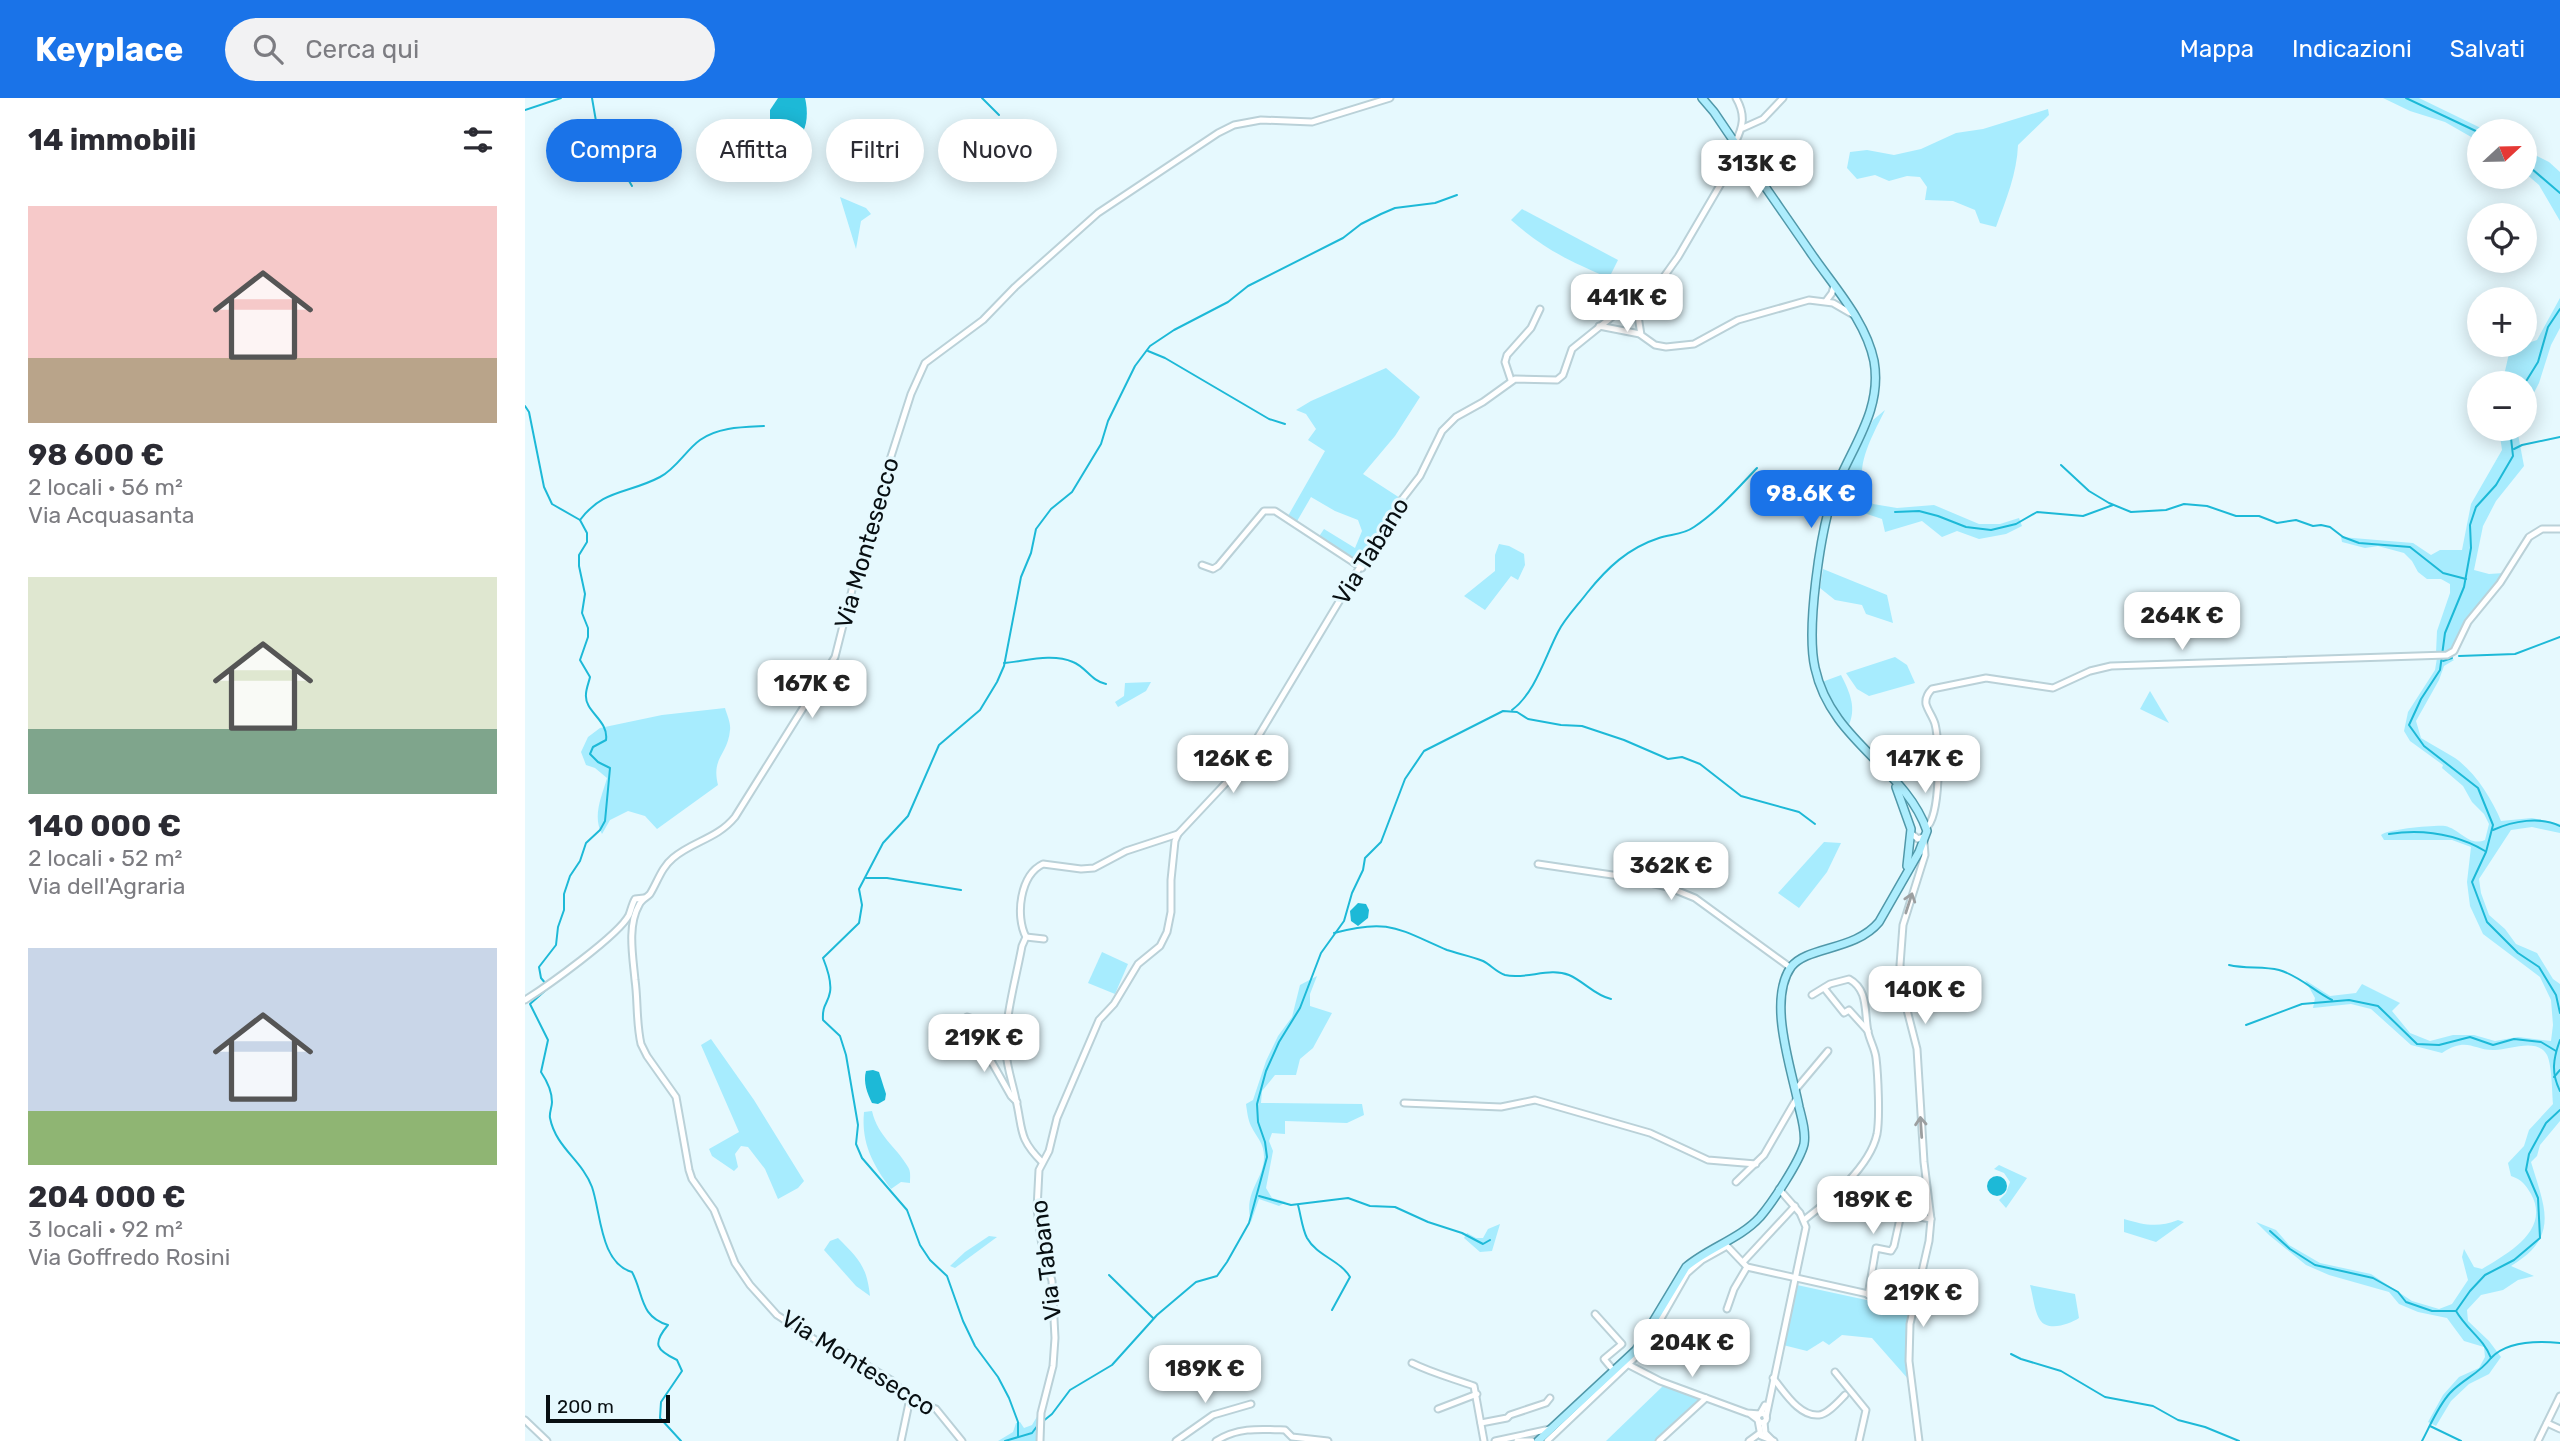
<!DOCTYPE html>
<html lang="it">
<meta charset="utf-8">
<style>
body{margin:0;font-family:Rubik,sans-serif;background:#f2f2f3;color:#2b2b33;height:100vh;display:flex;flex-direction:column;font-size:26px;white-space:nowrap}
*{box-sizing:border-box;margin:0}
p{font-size:23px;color:#7c7c81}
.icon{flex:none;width:38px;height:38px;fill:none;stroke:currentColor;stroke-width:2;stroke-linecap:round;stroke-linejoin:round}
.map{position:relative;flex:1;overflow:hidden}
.panel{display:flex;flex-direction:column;background:#fff;width:525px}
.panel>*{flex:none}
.guide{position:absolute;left:21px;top:21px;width:665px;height:63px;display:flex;gap:14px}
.needle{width:46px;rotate:68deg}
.buttons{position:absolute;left:1942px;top:21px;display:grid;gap:14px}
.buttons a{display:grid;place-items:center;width:70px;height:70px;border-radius:50%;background:#fff;box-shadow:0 4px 18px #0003;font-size:35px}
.scale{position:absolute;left:21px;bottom:18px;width:124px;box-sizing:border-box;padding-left:7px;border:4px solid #080f12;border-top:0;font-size:19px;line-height:24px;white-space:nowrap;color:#080f12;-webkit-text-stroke:5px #e6f9fe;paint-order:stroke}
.price{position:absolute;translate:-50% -60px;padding:0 16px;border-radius:14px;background:#fff;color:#222;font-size:23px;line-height:46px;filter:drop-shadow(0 2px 4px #0008)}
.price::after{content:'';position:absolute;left:50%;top:42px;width:21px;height:16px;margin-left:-10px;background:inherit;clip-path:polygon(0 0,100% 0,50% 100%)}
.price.on{background:#1a73e8;color:#fff}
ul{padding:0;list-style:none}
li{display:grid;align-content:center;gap:14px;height:371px;padding:0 28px}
li span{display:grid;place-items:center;height:217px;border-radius:0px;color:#555}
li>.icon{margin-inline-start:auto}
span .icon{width:126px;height:126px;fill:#fffc;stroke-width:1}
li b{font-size:30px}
h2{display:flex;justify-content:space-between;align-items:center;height:84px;padding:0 28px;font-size:30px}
.tag{padding:0 24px;border-radius:32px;background:#fff;box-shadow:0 4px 18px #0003;font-size:24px;line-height:63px}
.tag.on{background:#1a73e8;color:#fff}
header{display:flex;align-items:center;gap:42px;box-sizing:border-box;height:98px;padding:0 35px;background:#1a73e8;color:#fff}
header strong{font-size:33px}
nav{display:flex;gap:38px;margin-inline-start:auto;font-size:24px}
.search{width:490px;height:63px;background:#f2f2f3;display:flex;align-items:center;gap:18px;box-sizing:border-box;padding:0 24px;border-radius:38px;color:#7c7c81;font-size:26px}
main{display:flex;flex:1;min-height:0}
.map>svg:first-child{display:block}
.green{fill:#a7ecfe}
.water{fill:#1db9d7}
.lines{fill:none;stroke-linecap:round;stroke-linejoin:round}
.stream{stroke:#1db9d7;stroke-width:2}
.minor-casing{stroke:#bad1d8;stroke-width:9}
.major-casing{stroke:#5098a9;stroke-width:10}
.minor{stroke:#fff;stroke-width:5}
.major{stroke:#adedfd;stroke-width:7}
.oneway{stroke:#9c9fa0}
.labels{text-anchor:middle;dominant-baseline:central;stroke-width:6;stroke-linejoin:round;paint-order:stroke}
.street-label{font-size:24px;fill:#080f12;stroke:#e6f9fe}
</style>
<header>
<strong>Keyplace</strong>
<div class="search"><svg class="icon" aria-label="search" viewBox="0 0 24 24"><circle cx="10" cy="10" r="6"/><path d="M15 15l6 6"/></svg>Cerca qui</div>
<nav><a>Mappa</a><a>Indicazioni</a><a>Salvati</a></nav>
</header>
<main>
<section class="panel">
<h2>14 immobili<svg class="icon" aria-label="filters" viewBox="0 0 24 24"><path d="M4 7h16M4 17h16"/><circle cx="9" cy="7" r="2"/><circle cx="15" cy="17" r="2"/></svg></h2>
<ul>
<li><span style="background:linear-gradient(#f6c9c9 70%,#b9a48a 0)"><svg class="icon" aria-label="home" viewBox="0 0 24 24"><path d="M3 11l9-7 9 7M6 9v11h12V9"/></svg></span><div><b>98 600 €</b><p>2 locali · 56 m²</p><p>Via Acquasanta</p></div></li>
<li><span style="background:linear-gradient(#dfe7d0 70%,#7fa58c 0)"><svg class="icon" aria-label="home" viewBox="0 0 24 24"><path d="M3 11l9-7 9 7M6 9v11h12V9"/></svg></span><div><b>140 000 €</b><p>2 locali · 52 m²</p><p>Via dell'Agraria</p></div></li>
<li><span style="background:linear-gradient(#c9d6e8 75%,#8fb573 0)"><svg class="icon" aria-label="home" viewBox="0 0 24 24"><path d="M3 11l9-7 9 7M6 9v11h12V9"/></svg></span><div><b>204 000 €</b><p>3 locali · 92 m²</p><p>Via Goffredo Rosini</p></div></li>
</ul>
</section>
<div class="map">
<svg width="2035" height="1343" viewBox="0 0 2035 1343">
<rect width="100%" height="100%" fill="#e6f9fe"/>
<g class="green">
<polygon points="1858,0 1894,0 1962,33 1955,33 1955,44 1920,24 1885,13"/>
<path d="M1523 11 1524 17 1493 47C1492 75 1481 102 1471 129L1455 125 1450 112 1428 103 1400 102 1402 89 1395 79 1382 78 1364 83 1350 77 1332 81 1322 70 1325 54 1342 52 1369 57 1396 51 1431 35 1458 31Z"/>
<polygon points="2000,52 2024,64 2035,74 2035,123 2014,87 2000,75"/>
<polygon points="315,99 341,110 346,116 336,123 331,151"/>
<path d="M997 111 1093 162 1084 180C1044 163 1019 151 986 122Z"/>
<polygon points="2035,200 2035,230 2026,247 2014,285 2000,312 2000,285 1984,285 1980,273 1985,251 2012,242"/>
<polygon points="861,270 895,299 870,338 838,376 875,400 860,434 837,466 793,440 799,431 830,450 837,433 833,422 810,413 786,399 771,425 763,418 800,353 783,342 791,331 781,316 771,312 786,303"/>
<path d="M1360 312C1346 341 1323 378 1348 406L1372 410 1409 407 1454 426H1475L1494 420 1497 428 1481 436 1454 441 1432 433 1417 439 1397 423 1360 434 1357 421 1339 415 1335 407 1311 399 1348 322Z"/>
<polygon points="1974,331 1992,331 1999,368 1971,403 1958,428 1949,472 1964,476 1979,475 1973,486 1948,514 1926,554 1911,555 1912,533 1925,495 1925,486 1916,481 1902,481 1893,474 1887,463 1879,455 1853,448 1840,450 1817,444 1816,439 1888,445 1906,457 1915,452 1937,452 1946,406 1977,352"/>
<polygon points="974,446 984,448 999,456 1000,467 993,482 986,478 960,512 939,498 970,473 970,457"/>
<polygon points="1298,471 1362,497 1368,525 1341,516 1337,507 1310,502 1295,490"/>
<polygon points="1370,559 1382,567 1390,585 1344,598 1332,591 1321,575"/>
<path d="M1924 559 1929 562 1919 568 1914 582 1891 623 1896 640C1907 647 1919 653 1930 660 1950 674 1967 701 1976 723L2007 720 2035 726V735L2007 729 1986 732 1954 781 1956 795 1964 817 1980 831 1991 846 2012 855 2028 881 2035 886V1023L2015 1047 2012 1058 2006 1064C2020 1111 2035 1138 1986 1168L2009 1178 1993 1182 1978 1192 1956 1197 1942 1212 1943 1223 1964 1243 1976 1259 1964 1276 1944 1286 1926 1303 1911 1328 1903 1324 1918 1297 1934 1279 1954 1270 1960 1259 1959 1249 1939 1243 1922 1220 1893 1214 1874 1206 1864 1194 1804 1177 1781 1167 1744 1137 1731 1124 1751 1132 1764 1147 1795 1165 1846 1176 1887 1203 1914 1211 1927 1206 1943 1182 1937 1159 1939 1151 1949 1169 1957 1171C1983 1155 2026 1132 2006 1096 2000 1086 1997 1082 1986 1078L1983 1065 1999 1048 2004 1032 2028 1006C2027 994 2027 967 2022 957 2012 939 1984 952 1970 952 1948 953 1943 938 1917 955L1886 947 1846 911 1826 906 1788 910 1790 900 1780 882 1805 898 1831 895 1837 886 1875 905 1867 913 1885 935 1905 943 1928 937H1949L1970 943 1993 939 2026 943 2028 927 2026 902 2015 879 1958 836 1945 808 1942 784 1946 749 1927 742H1859L1856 737C1863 731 1910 727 1920 728 1935 731 1944 749 1960 742L1964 726 1959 716 1947 704 1938 688 1917 670 1918 667 1885 643 1879 633 1883 614 1910 572 1912 560Z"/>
<path d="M1316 577C1325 595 1332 610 1323 629L1304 601 1297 584Z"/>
<polygon points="626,584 621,593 593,609 590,604 599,598 600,585"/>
<polygon points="1625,593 1644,625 1615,611"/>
<path d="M200 610C202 617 206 625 205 632 203 657 186 659 193 687L132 731 120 718 103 713 85 722 77 736C67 718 77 698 82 680L70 670 61 667 56 654 63 639 75 630 137 617Z"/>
<polygon points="1299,744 1316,745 1302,774 1274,810 1253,795"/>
<polygon points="577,854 603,866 590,896 563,885"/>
<path d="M792 878 785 896V908L807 915 788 950 775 961 771 977H750L737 993 736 1005 837 1006 839 1017 822 1025 760 1023V1036L747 1035 744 1043 748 1053 741 1090 747 1100 761 1104 754 1108 734 1101 726 1124C718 1093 739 1082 739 1059 739 1045 732 1040 726 1028 723 1022 722 1013 721 1006L728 1002 741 963 753 938 767 919 775 887Z"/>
<polygon points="186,941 229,1002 279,1083 273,1090 253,1101 240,1071 223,1049 216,1048 210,1056 213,1069 209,1073 187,1058 184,1051 214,1034 176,947"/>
<path d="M347 1013C353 1039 371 1048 383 1069 386 1073 385 1080 385 1085L376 1084 366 1091C348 1067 336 1045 339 1014Z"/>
<polygon points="1474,1067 1502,1080 1481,1110 1474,1102 1481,1095 1485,1084 1479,1075 1469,1071"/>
<path d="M1599 1121C1619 1127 1633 1130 1653 1122L1659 1124 1631 1144 1599 1134Z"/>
<polygon points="975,1126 967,1153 955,1154 939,1140 942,1135 951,1140 958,1140 963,1131"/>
<polygon points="464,1138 472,1139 430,1170 425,1168 440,1154"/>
<path d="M313 1140C333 1160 342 1168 345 1198L331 1188 299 1152 305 1143Z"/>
<polygon points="1272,1187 1383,1211 1381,1250 1384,1282 1347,1240 1317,1237 1304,1247 1298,1243 1282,1253 1258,1247"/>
<path d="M1505 1187 1550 1196 1554 1220C1545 1226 1523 1234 1515 1222 1509 1213 1508 1197 1505 1187Z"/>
<polygon points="1138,1288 1176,1302 1132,1343 1081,1343"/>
<polygon points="513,1317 514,1343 473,1343 488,1334 491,1325 495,1324 499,1330 507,1327"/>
</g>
<g class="water">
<path d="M253 0H280C283 12 283 29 275 38 261 38 254 32 245 22V12Z"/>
<polygon points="833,805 841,806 844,812 843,820 833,828 826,823 825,813"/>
<path d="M348 972 354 974 361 996 360 1002 353 1006 347 1005C342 995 338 984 341 973Z"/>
<circle cx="1472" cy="1088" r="10"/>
</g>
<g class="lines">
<g class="stream">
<polyline points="67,0 72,29 107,88"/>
<polyline points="457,0 474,17"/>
<polyline points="1881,0 1955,35"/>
<polyline points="0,12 36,0"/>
<polyline points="2000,65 2035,95"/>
<polyline points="623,253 640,260 744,321 760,326"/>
<polyline points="2000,285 2013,264 2023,229 2035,211"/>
<path d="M0 308 4 314 19 389 27 406 55 422 62 435V444L54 457V468L60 496 57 515 63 530V539L55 562 65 579C64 584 61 591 61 596 59 614 84 622 81 642L68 649 65 656 73 664 85 670 80 723 75 732 61 745 55 763 45 778 39 796V812L33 829 31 847 14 869 16 880 21 886"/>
<polyline points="1985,331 1988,358 1971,387 1951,409 1945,427 1946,450 1939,489 1920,535 1915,572 1896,601 1884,627 1899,648 1953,690 1968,727 1961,754 1947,784 1962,824 1993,855 2014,869 2031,897 2035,915"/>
<polyline points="1989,351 1997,347 2035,339"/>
<polyline points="1536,367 1564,393 1584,405 1606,414 1641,412 1659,406 1682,408 1711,418 1734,418 1752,425 1771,422 1788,428 1796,427 1805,429 1818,439 1834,445 1885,449 1918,475 1941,481"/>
<polyline points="1370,414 1394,413 1413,418 1441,429 1466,432 1491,426 1512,414 1558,418 1588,407"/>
<path d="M55 422C78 391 103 396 135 379 151 371 161 352 175 342 193 329 218 329 239 328"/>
<polyline points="1934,558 1990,556 2035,539"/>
<polyline points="1918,563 1927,560"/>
<path d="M479 565C501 563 527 555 548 564 561 569 566 583 581 586"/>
<path d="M987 612C1010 595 1020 559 1033 534 1040 520 1053 507 1062 495 1082 470 1103 450 1134 440 1146 436 1158 437 1169 429 1193 413 1212 391 1232 370"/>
<path d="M1968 732C1988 723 2015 718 2035 728"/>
<path d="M1864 736C1898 731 1929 735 1960 753"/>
<polyline points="341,780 362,780 436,792"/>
<path d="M809 835C864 820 873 831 922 852 934 856 946 858 958 863 966 867 971 874 980 877 1001 882 1024 869 1044 877 1060 884 1069 897 1086 901"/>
<path d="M1704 867C1721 871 1738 868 1754 872 1773 877 1789 893 1807 902"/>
<path d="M22 891 5 906 23 942 16 974C22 983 27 993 27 1004 27 1009 24 1015 25 1020 31 1050 57 1062 67 1089 76 1115 75 1165 107 1174 119 1196 114 1218 143 1227 127 1246 131 1252 152 1262L157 1273 136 1304 135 1320 156 1343"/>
<polyline points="1721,927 1777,906 1824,902 1853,908 1892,946 1914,947 1945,939 1968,947 1989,941 2016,944 2031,953"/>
<path d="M2035 942C2028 961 2026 975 2035 993"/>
<polyline points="2029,979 2035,972"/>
<polyline points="734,1098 766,1107 823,1100 845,1108 870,1109 903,1124 937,1135 958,1146 965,1142"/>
<path d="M773 1107C776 1118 777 1130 782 1140 792 1158 815 1162 825 1179L807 1212"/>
<polyline points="1745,1133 1765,1151 1790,1167 1848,1180 1873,1194 1881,1204 1907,1213 1931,1213"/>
<polyline points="584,1177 628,1220"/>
<polyline points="1486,1256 1496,1261 1536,1273 1580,1299 1628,1308 1653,1322 1680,1329 1714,1343"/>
<path d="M1966 1260C1982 1243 2014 1243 2035 1245"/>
<polyline points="517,1324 527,1316 545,1292 587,1267 632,1217 671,1184 692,1178 702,1164 724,1125 742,1059 740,1044 733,1024 732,1006 741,973 754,944 775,910 796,855 819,823 827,795 838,772 840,760 856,744 880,681 899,653 978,613 992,614 1003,621 1036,627 1057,628 1099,642 1143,661 1157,659 1175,666 1216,698 1274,714 1290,726"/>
<polyline points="1905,1328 1936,1343"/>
<path d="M493 1339V1324L484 1300 473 1279 450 1248 438 1223 422 1178 405 1162 395 1147 382 1112 337 1060 331 1046 333 1027 321 957 315 938 298 922C297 906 303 906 305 894 307 883 302 870 298 860L334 825 337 807 334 791 358 745 383 718 414 647 455 612 472 584 479 568 496 479 506 455 511 431 526 411 547 394 576 346 583 323 610 268 625 248 649 232 703 204 723 188 818 140 836 126 856 116 870 110 910 105 932 97"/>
<polyline points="480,1343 507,1335 513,1327"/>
<path d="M1897 1343C1905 1328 1913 1308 1925 1295 1938 1281 1954 1276 1966 1260 1958 1240 1943 1233 1931 1213L1945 1193 1960 1177 1989 1162 2015 1140 2013 1100 2001 1072 2004 1056 2021 1025 2035 1012"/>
</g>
<defs>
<g id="minor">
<polyline points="1218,30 1238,21 1258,0"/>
<path d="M1210 45C1218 29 1221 17 1211 0"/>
<polyline points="1215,53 1153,159 1118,208 1113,218 1116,237 1130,247 1141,249 1169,246 1213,222 1284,202 1308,205 1327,216"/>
<polyline points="1301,203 1307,195 1309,187"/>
<polyline points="1074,228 1115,236"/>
<polyline points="986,282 980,264 982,257 1006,230 1015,211"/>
<polyline points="677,467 688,471 693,468 739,413 750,413 837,470"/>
<path d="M1401 730C1416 719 1415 645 1410 626 1408 619 1403 613 1401 606 1400 599 1403 595 1407 591L1461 580 1528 590 1565 573 1586 568 1922 557 1929 553 1943 524 1975 485 2004 439 2017 431H2035"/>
<polyline points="1387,736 1393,741 1400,738"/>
<polyline points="1013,766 1094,778 1143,789 1170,800 1266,870"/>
<polyline points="501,839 519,841"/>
<polyline points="1299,890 1319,915 1324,912 1343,933"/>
<path d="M0 902C21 889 94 837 104 817 106 812 107 806 110 801L119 800"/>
<polyline points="442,919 448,921 460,944 465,961 486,998 492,1004"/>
<polyline points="1271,991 1303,953"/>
<polyline points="879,1005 976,1009 1010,1002 1125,1035 1183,1062 1231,1066"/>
<path d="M517 1064C493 1040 498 1032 491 1002 488 986 482 970 481 954 479 921 491 881 497 848L501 839C490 818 495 777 518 766L556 771 569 770 601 753 653 736"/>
<polyline points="1211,1084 1239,1057 1272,1000"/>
<polyline points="1376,1116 1406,1121"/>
<path d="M1279 1122C1305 1102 1345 1069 1352 1036 1355 1020 1353 977 1351 960 1350 951 1345 943 1343 934 1339 914 1344 892 1324 881L1305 886 1287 897"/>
<polyline points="1218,1164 1270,1108"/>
<polyline points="1343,1197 1351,1150 1366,1153 1369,1148 1376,1116 1374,1086"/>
<polyline points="1202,1211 1209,1191 1222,1169"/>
<polyline points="1070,1216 1097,1246 1079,1261 1089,1273"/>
<path d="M887 1265C907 1275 927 1280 949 1288L959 1343"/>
<polyline points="1104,1267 1135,1283 1222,1315 1235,1316 1240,1307"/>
<polyline points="1310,1274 1341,1312 1334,1343"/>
<path d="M1248 1280C1259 1293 1274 1319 1294 1317 1303 1316 1314 1303 1320 1297"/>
<polyline points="913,1311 952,1296"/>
<circle cx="1237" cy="1320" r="4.5"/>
<polyline points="1225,1316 1233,1322 1236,1338 1249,1343"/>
<polyline points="1241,1319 1281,1129 1275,1115 1254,1091"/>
<polyline points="0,1322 22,1343"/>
<polyline points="1239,1324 1240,1335 1247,1342"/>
<polyline points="956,1325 982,1320 985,1317 1021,1305 1025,1300"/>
<polyline points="2022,1325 2035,1331"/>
<polyline points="376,1343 384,1305 387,1302"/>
<path d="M437 1343 411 1311 387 1302 366 1282 323 1256 292 1243 252 1217 225 1187 210 1165 189 1112 167 1081 164 1072 151 999 122 958 116 946C111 924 113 903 110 882 108 859 102 828 114 807 116 802 121 800 125 796 133 783 136 770 148 760 168 743 192 741 210 719L310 559 328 488 354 420 362 371 386 296 400 265 458 222 490 189 573 115 693 35 709 27 736 22 787 24 865 0"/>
<polyline points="515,1343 516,1315 528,1268 530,1240 527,1183 517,1148 512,1111 514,1072 524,1053 532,1020 574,922 589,906 613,866 635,848 642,834 646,814 646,782 650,743 653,736 713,672 833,472 863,433 875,404 895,378 917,333 931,319 958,304 990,281 1032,282 1038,277 1047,251 1129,185 1133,186"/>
<polyline points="651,1343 688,1317 726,1306"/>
<path d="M691 1343C713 1329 735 1331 760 1332L767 1339 803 1343"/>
<polyline points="970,1343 1025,1331"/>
<polyline points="992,1343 1007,1343"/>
<polyline points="1022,1343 1118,1252 1162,1175 1177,1162 1202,1148 1222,1169 1388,1206"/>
<polyline points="1134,1343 1181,1300"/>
<polyline points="1224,1343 1235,1335"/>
<polyline points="1394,1343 1384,1263 1385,1226 1404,1143 1406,1121 1399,1064 1392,951 1381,908 1375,867 1378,827 1400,757 1399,743"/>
<polyline points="2013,1343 2035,1298"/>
</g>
<g id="major">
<polyline points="1371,689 1386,731 1382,768"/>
<path d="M1013 1343 1111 1252 1161 1169C1183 1150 1215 1141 1235 1119 1247 1105 1275 1063 1279 1046 1281 1034 1277 1021 1274 1009 1267 972 1242 903 1266 869 1282 848 1330 853 1354 824L1394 754 1402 733C1380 669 1306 644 1290 570 1281 531 1295 436 1308 397 1324 352 1358 314 1349 263 1341 224 1311 191 1288 158 1255 110 1222 63 1189 14L1177 0"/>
</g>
</defs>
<use href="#minor" class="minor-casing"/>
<use href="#major" class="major-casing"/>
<use href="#minor" class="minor"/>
<use href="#major" class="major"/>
</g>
<defs><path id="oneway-shaft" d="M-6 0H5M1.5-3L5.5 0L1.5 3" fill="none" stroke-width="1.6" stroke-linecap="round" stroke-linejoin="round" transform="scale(1.75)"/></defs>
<g class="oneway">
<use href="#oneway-shaft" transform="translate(1384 805) rotate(-72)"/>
<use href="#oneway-shaft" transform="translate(1396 1029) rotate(-94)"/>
</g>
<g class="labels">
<g class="street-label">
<text transform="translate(342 445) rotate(-74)">Via Montesecco</text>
<text transform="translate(846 453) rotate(-58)">Via Tabano</text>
<text transform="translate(521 1162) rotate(-97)">Via Tabano</text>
<text transform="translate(333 1265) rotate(32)">Via Montesecco</text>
</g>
</g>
</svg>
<div class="buttons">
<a><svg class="needle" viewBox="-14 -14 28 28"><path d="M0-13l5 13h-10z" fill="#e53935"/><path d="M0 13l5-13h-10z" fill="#7c7c81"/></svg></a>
<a><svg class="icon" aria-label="locate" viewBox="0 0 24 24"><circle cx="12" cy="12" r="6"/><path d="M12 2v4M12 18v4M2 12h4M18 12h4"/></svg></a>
<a>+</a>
<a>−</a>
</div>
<div class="scale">200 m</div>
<b class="price" style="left:1232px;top:102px">313K €</b>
<b class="price" style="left:1102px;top:236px">441K €</b>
<b class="price on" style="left:1286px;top:432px">98.6K €</b>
<b class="price" style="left:1657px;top:554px">264K €</b>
<b class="price" style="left:287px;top:622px">167K €</b>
<b class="price" style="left:708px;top:697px">126K €</b>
<b class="price" style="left:1400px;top:697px">147K €</b>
<b class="price" style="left:1146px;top:804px">362K €</b>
<b class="price" style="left:1400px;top:928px">140K €</b>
<b class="price" style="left:459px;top:976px">219K €</b>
<b class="price" style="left:1348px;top:1138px">189K €</b>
<b class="price" style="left:1398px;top:1231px">219K €</b>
<b class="price" style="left:1167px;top:1281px">204K €</b>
<b class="price" style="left:680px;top:1307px">189K €</b>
<div class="guide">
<a class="tag on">Compra</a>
<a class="tag">Affitta</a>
<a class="tag">Filtri</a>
<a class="tag">Nuovo</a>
</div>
</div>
</main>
